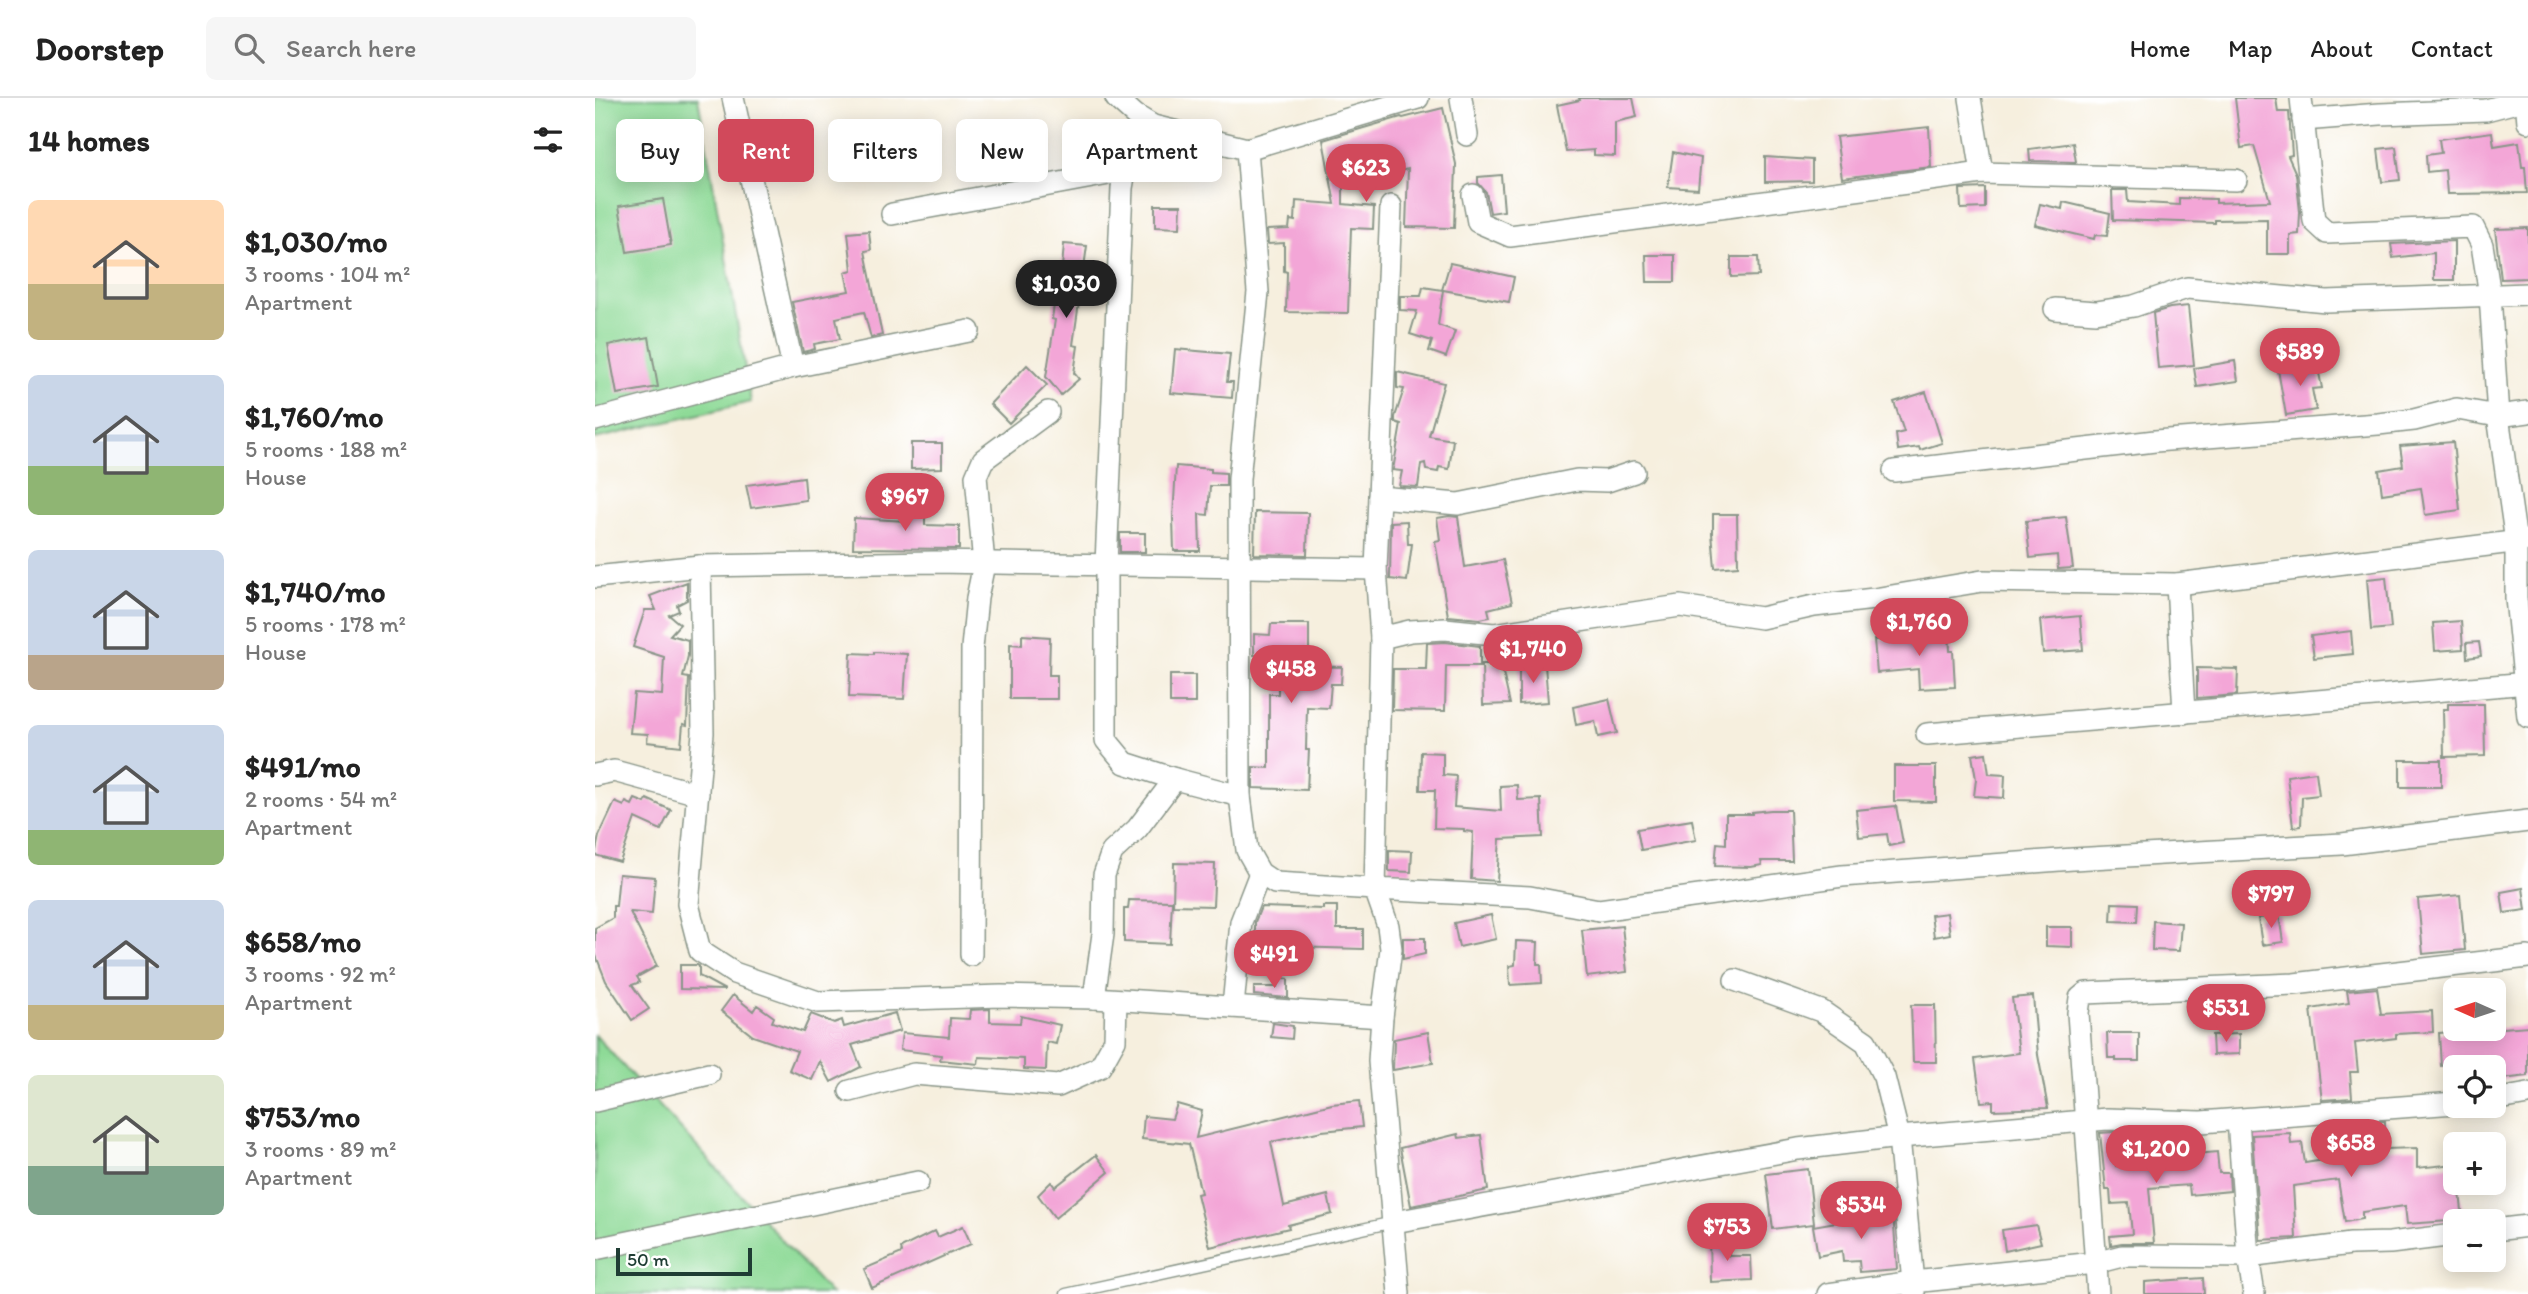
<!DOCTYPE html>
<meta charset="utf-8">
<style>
body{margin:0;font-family:Itim,sans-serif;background:#f6f6f6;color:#222;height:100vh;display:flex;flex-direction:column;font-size:26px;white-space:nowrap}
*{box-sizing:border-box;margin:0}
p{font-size:23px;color:#767676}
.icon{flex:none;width:38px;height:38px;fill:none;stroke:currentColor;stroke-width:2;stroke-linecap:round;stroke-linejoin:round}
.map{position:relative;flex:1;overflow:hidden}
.drawer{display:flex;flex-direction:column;background:#fff;width:595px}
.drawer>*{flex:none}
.banner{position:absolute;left:21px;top:21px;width:665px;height:63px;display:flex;gap:14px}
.needle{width:46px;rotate:273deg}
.fabs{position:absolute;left:1848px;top:880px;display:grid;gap:14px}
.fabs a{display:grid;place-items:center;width:63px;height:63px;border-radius:10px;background:#fff;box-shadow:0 4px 18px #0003;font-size:35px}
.scale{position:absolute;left:21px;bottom:18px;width:136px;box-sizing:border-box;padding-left:7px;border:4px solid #1f3d34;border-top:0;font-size:19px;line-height:24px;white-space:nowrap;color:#1f3d34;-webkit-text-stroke:5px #fff;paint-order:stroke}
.price{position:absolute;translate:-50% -60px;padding:0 16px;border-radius:24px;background:#d1495b;color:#fff;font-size:23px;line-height:46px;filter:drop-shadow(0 2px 4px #0008)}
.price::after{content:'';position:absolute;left:50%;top:42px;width:21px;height:16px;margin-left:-10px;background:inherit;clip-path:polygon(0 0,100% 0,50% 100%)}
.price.current{background:#222;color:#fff}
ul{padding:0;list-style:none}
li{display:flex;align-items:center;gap:21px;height:175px;padding:0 28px}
li span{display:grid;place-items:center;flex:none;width:196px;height:140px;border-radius:10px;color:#555}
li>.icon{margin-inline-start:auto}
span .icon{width:84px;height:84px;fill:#fffc;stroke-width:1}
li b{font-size:30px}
h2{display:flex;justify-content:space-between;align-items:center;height:84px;padding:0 28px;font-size:30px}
.pill{padding:0 24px;border-radius:10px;background:#fff;box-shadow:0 4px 18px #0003;font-size:24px;line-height:63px}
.pill.current{background:#d1495b;color:#fff}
header{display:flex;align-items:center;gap:42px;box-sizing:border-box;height:98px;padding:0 35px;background:#fff;border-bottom:2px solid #e0e0e0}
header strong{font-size:33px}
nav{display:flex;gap:38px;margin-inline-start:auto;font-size:24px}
.search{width:490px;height:63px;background:#f6f6f6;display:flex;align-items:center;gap:18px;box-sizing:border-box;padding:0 24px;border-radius:10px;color:#767676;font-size:26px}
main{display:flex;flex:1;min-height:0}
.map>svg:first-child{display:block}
.green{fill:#8eda97;stroke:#568c66;stroke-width:2}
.building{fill:#f3a6d7}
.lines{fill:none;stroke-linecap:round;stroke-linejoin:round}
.service-casing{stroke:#8a9689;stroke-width:13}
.minor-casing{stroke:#8a9689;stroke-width:24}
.service{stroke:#fff;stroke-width:10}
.minor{stroke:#fff;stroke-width:21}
</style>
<header>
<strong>Doorstep</strong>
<div class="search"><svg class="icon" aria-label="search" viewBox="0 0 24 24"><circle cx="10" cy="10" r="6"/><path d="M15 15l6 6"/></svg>Search here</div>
<nav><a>Home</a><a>Map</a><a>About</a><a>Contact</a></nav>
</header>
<main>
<section class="drawer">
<h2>14 homes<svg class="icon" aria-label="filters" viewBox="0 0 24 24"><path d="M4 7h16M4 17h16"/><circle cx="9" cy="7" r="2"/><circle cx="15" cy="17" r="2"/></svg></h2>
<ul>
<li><span style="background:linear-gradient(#ffd9b3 60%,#c2b280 0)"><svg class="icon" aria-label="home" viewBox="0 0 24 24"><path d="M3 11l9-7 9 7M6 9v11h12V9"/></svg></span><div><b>$1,030/mo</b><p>3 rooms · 104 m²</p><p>Apartment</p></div></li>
<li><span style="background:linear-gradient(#c9d6e8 65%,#8fb573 0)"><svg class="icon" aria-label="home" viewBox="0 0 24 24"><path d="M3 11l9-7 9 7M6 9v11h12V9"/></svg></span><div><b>$1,760/mo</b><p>5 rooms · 188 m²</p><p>House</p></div></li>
<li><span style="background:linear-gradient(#c9d6e8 75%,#b9a48a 0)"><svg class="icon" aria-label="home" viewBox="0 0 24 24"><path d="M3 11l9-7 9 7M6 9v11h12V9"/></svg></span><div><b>$1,740/mo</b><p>5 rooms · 178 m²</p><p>House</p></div></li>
<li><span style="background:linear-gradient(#c9d6e8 75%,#8fb573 0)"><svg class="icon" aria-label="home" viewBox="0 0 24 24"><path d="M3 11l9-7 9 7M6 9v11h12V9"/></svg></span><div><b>$491/mo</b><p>2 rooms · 54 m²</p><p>Apartment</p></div></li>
<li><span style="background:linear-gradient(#c9d6e8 75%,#c2b280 0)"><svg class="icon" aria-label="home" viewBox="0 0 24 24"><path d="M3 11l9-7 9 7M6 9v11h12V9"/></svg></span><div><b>$658/mo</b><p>3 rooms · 92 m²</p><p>Apartment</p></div></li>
<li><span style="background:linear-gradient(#dfe7d0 65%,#7fa58c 0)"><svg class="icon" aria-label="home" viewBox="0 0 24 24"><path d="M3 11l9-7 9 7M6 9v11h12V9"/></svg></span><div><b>$753/mo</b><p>3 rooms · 89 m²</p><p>Apartment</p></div></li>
</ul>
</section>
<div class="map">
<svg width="1933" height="1196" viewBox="0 0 1933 1196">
<rect width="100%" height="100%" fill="#fff"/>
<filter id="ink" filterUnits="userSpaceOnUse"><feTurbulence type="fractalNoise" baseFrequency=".0143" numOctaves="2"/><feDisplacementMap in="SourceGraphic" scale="14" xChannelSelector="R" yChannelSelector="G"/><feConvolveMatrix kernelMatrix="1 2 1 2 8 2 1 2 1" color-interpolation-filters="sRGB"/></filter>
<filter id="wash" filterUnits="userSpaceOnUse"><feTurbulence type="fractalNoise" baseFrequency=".00686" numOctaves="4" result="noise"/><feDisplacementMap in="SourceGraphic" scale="28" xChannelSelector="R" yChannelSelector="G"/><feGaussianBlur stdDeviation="1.57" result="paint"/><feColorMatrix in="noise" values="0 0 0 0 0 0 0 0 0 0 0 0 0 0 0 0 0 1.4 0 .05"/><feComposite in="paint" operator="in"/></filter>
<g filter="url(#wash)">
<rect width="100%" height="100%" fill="#f6efde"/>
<g class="green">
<polygon points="0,0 103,0 156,304 0,341"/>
<polygon points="0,937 236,1196 0,1196"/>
</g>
<g id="blocks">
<g class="building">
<polygon points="984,0 1038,0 1042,19 1020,24 1020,58 999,57 999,52 971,54 962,7 985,2"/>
<polygon points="1640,0 1681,0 1683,14 1694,14 1697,57 1693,58 1701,76 1705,114 1704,136 1695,137 1695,156 1672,156 1672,121 1620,122 1620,125 1518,122 1517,92 1532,92 1533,104 1584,107 1584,100 1621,101 1621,105 1675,103 1659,48 1646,50"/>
<polygon points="848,10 861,66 859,130 811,129 813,71 779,79 778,75 748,81 748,106 779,109 778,131 756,130 753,215 691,214 692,174 689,173 689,145 673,146 672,132 694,131 695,122 700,123 701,103 740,106 728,42 806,19 808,20"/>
<polygon points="1334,29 1336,69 1247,80 1241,39"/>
<polygon points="1897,34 1899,48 1924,44 1927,69 1930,69 1932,95 1852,96 1850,72 1832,74 1831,57 1846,55 1844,41"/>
<polygon points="1478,45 1481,64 1435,63 1434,51"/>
<polygon points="1801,49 1805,82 1787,84 1783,51"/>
<polygon points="1078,54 1106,60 1103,91 1073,89"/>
<polygon points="1170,59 1217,62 1217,83 1170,84"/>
<polygon points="906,77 909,113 895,115 891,94 883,85 883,79"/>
<polygon points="1390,90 1390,110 1366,111 1365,91"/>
<polygon points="68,101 76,147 32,154 24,108"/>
<polygon points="1468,104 1515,115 1512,138 1500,137 1499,141 1440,127 1445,106 1467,111"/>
<polygon points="560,107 586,107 585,130 560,129"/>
<polygon points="1933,130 1933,180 1906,181 1900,131"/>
<polygon points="274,133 276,152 270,153 287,237 276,240 269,214 241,220 245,241 219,246 220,251 208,254 197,204 254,193 250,174 257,172 253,135"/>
<polygon points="1859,143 1859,182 1839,182 1839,155 1798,160 1796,146"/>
<polygon points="469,146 492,148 478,247 483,248 479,275 484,281 466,297 451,279 460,222 457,221 461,193 465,193"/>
<polygon points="1051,157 1080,157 1080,184 1052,184"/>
<polygon points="1136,159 1163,159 1164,178 1136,179"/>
<polygon points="855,165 919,179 914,204 848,192 843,227 860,233 851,259 834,253 837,243 815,236 822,213 805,212 805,198 826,198 828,189 847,192"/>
<polygon points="1593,208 1599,267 1563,270 1558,215 1575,210"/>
<polygon points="54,239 63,289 22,296 13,247"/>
<polygon points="580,251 635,256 632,284 638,284 637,300 576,295"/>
<polygon points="1640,263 1643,283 1602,289 1599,270"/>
<polygon points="1722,265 1727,290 1717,291 1721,312 1691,317 1683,272"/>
<polygon points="432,267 452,287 414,325 395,306"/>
<polygon points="802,274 849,285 834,338 858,342 854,371 844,369 843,374 831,372 830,365 826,366 823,389 804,388 807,373 798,372 806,326 800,324 800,319 809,291 802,290"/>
<polygon points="1331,294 1347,345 1325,352 1324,349 1303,352 1301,336 1309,334 1299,304"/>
<polygon points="1858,344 1865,412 1830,417 1826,390 1787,396 1784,372 1808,368 1805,348"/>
<polygon points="316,345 347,345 347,370 316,371"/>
<polygon points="581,368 616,371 616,374 631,375 631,388 615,388 613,417 604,416 605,453 579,453 578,420"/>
<polygon points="209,379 211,402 156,410 151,387"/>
<polygon points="310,411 330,411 330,427 364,428 364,451 258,450 259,420 310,423"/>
<polygon points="660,414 713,415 712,457 659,456"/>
<polygon points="1118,416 1142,416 1143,468 1120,470 1117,435 1118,435"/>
<polygon points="854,418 863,419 870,469 908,462 917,505 893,511 895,519 885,521 853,518 840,443 845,442 842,420"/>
<polygon points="1471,419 1478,470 1463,471 1462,457 1435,460 1431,423"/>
<polygon points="812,423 813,446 817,446 812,483 795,481 796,424"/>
<rect x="525" y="435" width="25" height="19"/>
<polygon points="1791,479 1796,530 1776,532 1772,481"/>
<polygon points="92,484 92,502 82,507 84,513 74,517 85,526 75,537 93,542 93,558 88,579 94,580 92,627 88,626 86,648 52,644 53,636 35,635 39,595 67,597 69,559 38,549 50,512 61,512 55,498"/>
<polygon points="1485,518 1488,552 1448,555 1445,522"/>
<polygon points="1866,523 1868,551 1840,553 1838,525"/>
<polygon points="676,526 714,526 714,568 747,569 746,586 736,586 734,610 712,609 711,652 714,652 712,692 658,690 658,669 674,670 674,596 683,596 683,568 675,568 675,558 659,557 659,536 675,537"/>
<polygon points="1354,532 1355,553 1358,553 1360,589 1324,591 1323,571 1282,575 1279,542 1320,539 1320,533"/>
<polygon points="1756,533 1758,556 1719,560 1716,538"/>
<polygon points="427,537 455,539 454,577 462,577 462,601 415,601 415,546 427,547"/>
<polygon points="850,544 885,548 885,568 851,568 850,613 797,612 798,571 831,571 832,545"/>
<polygon points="1884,544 1886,558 1872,560 1871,545"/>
<polygon points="279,554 312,556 309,601 254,599 256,555 279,556"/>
<polygon points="887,566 906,566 915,606 888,607"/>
<polygon points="950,567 953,604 924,606 924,569"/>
<polygon points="1602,570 1643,571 1642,597 1602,600"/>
<rect x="575" y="577" width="25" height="28"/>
<polygon points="1014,601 1022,635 1003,639 1000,623 981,627 978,609"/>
<polygon points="1853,606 1889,606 1890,658 1849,659 1848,611 1853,611"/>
<polygon points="826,654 848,655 848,677 861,678 859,709 906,713 905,688 922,687 923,702 946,701 948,739 905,741 902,783 876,781 878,734 869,733 869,731 839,730 840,692 825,692"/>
<polygon points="1391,655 1394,676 1410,677 1409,700 1379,698 1381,681 1377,657"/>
<rect x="1805" y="662" width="41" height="27"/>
<polygon points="1299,668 1341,668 1341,704 1299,703"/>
<polygon points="1721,674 1724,697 1707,699 1706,728 1698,729 1692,678"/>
<polygon points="40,701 50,705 52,701 76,712 66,732 40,720 25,764 0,757 4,738 20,704 29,708 31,704 37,707"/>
<polygon points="1301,708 1308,745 1294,748 1292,736 1264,739 1261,712"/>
<polygon points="1176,712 1195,712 1197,763 1166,763 1167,767 1156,769 1120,768 1122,745 1131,746 1131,716 1157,716 1157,714"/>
<polygon points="1097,722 1101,742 1046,752 1042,731"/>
<polygon points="794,752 817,753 816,774 794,773"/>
<polygon points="579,765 620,766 618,808 578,807"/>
<polygon points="24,776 60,779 57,816 35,814 62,868 42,879 45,884 37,887 54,911 37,922 11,883 0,855 0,830 18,820 18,808 21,808"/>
<polygon points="1928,790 1931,812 1909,815 1906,794"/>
<polygon points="1865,797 1870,852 1828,856 1823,801"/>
<polygon points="534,802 577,803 575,846 529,844 529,811 533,811"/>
<polygon points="1517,805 1543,806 1542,824 1516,823"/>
<polygon points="728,808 742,808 742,831 768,831 768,851 660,848 660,824 666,809 728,811"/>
<polygon points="1352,815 1355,836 1339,839 1336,817"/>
<polygon points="896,817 901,841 864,849 859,825"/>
<polygon points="1684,817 1688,844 1667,847 1663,820"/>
<polygon points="1558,823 1586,825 1584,853 1557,852"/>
<polygon points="1027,828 1032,874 992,879 987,832"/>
<polygon points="1451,829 1477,829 1477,849 1451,848"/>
<polygon points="808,840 830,840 830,856 808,861"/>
<polygon points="921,843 943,844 942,866 946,866 947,885 915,887 914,868 920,867"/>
<polygon points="85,867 102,867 104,868 104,878 130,892 85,891"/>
<polygon points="683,880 693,881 693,900 659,897 659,889 682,889"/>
<polygon points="1782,890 1786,916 1837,913 1838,934 1801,936 1801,940 1760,945 1763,974 1755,974 1757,1000 1727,1002 1716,911 1754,905 1752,893"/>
<polygon points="138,897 158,913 162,907 179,919 177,924 208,934 216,916 239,925 247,922 249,929 300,915 305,933 257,947 266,969 236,984 225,963 217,982 194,972 202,953 158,938 126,913"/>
<polygon points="1438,898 1443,957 1453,1010 1398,1012 1398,1003 1386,1004 1380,961 1424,955 1417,900"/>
<polygon points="1316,907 1340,907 1341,964 1318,964"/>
<polygon points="395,911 395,924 425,925 426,918 465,927 461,946 452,944 451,972 429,971 429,961 384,959 383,966 345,962 346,957 305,952 307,935 354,939 355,920 374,921 375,912"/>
<polygon points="678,925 698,928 697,941 676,939"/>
<polygon points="1933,928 1933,978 1899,982 1899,970 1872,970 1872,966 1846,968 1844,935"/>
<polygon points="833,934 838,965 798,972 799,941"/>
<polygon points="1512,935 1544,935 1544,963 1521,963 1521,960 1513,960"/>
<polygon points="1644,936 1644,956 1618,957 1617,937"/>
<polygon points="764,1003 767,1029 727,1033 676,1044 689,1108 733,1097 737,1116 693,1127 694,1130 615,1149 602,1096 606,1095 594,1046 547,1041 549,1018 577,1021 582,1006 607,1013 601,1040 737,1006"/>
<polygon points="1790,1023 1790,1051 1822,1050 1822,1070 1860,1066 1860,1085 1864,1085 1868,1122 1812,1126 1810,1108 1767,1114 1767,1121 1750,1124 1743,1082 1698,1088 1701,1140 1665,1142 1657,1037 1695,1035 1696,1046 1707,1045 1710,1065 1736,1061 1734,1028"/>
<polygon points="1519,1034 1521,1068 1592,1064 1591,1057 1622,1054 1624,1075 1634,1075 1635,1093 1595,1097 1594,1087 1554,1090 1559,1145 1527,1145 1516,1147 1515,1138 1537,1136 1534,1105 1516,1106 1515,1092 1511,1092 1505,1035"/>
<polygon points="863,1036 864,1040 886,1037 893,1092 816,1108 805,1050"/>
<polygon points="501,1057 514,1074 460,1120 443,1097 456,1084 460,1089"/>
<polygon points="1213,1071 1219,1126 1178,1131 1171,1076"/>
<polygon points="1298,1114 1302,1171 1265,1174 1264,1163 1248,1164 1247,1153 1223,1158 1218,1128"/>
<polygon points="1441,1127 1446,1145 1410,1153 1407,1132"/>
<polygon points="368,1128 376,1146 277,1190 269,1171 307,1155 306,1150 340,1133 343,1139"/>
<polygon points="1134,1138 1134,1158 1156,1158 1157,1182 1115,1184 1114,1139"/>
<polygon points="1608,1180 1609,1196 1550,1196 1550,1184"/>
</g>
</g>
</g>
<g filter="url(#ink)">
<use href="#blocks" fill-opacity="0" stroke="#8a9689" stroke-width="2"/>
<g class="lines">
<defs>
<polyline id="service" points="471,1196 799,1124"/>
<g id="minor">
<polyline points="138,0 198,269"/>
<polyline points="521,0 540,17 558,28 652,51 663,194 644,381 645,698 652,752 665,775 680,785 780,791 793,828 796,851 787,919 784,963 804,1196"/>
<polyline points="866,0 872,37"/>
<polyline points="1375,0 1387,75"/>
<polyline points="1706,0 1719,123 1732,135 1878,129 1887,147 1895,197 1903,318 1921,444 1921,500 1933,619"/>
<polyline points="1931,1 1933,24"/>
<polyline points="1708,22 1785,16 1891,12 1933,1"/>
<polyline points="558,28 530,73 527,90 511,466 511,642 530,665 580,681 645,698"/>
<polyline points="652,51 823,0"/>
<polyline points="878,97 883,124 915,138 1387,75 1641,82"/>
<polyline points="297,116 530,73"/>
<polyline points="1460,211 1501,214 1539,208 1592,190 1731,203 1933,196"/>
<polyline points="0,322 198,269 374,233"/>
<polyline points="1299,373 1560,343 1783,326 1819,322 1862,311 1903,318 1933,314"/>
<polyline points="784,399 863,406 982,382 1012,383 1039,374"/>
<polyline points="1933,442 1582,486 1387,483 1279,501 1219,508 1166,520 1085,508 899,536 850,531 815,533 786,540 780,791 935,799 1004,812 1247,778 1478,761 1747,746 1933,723"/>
<polyline points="105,468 108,635 93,806 105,853 139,875 223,904 406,898 499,900 787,919"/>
<polyline points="0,479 105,468 339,464 781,471"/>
<polyline points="1582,486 1589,615"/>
<polyline points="786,540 781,471 796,108"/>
<polyline points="1332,636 1933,585"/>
<polyline points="0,677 19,673 103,696"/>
<polyline points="376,857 377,550 382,500 389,466 381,378 388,362 453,314"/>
<polyline points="1140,882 1226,913 1271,944 1289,979 1304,1039 1319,1195"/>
<polyline points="499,900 508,836 509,777 517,754 542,731 580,681"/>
<polyline points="638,909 646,824 665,775"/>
<polyline points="255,993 319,976 463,988 505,969 520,942 521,902"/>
<polyline points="1899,1002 1933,996"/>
<polyline points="0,1003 114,976"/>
<polyline points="1643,1022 1653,1159 1659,1196"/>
<polyline points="799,1124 1203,1051 1304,1039 1512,1021 1606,1024 1860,1005"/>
<polyline points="1899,1132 1933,1128"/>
<polyline points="0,1151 323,1084"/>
<polyline points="1233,1196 1318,1184 1500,1165 1527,1158 1546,1158 1653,1159 1756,1146 1795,1145 1860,1137"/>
<polyline points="1503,1196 1483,915 1485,900 1491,895 1699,886 1933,859"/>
</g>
</defs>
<use href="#service" class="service-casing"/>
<use href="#minor" class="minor-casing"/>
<use href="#service" class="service"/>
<use href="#minor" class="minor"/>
</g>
</g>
</svg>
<div class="fabs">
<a><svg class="needle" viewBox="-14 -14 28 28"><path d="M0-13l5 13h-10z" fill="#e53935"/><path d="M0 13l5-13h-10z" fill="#767676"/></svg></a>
<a><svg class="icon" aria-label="locate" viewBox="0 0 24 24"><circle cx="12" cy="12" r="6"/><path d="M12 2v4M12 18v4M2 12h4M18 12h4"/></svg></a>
<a>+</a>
<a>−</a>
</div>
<div class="scale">50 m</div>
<b class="price" style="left:771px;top:106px">$623</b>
<b class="price current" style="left:471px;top:222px">$1,030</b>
<b class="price" style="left:1705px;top:290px">$589</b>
<b class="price" style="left:310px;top:435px">$967</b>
<b class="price" style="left:1324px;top:560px">$1,760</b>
<b class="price" style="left:938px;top:587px">$1,740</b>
<b class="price" style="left:696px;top:607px">$458</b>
<b class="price" style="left:1676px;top:832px">$797</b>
<b class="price" style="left:679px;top:892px">$491</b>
<b class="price" style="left:1631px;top:946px">$531</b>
<b class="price" style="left:1756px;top:1081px">$658</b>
<b class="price" style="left:1561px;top:1087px">$1,200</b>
<b class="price" style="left:1266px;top:1143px">$534</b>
<b class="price" style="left:1132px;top:1165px">$753</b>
<div class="banner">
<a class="pill">Buy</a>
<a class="pill current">Rent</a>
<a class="pill">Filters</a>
<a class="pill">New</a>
<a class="pill">Apartment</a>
</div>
</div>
</main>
